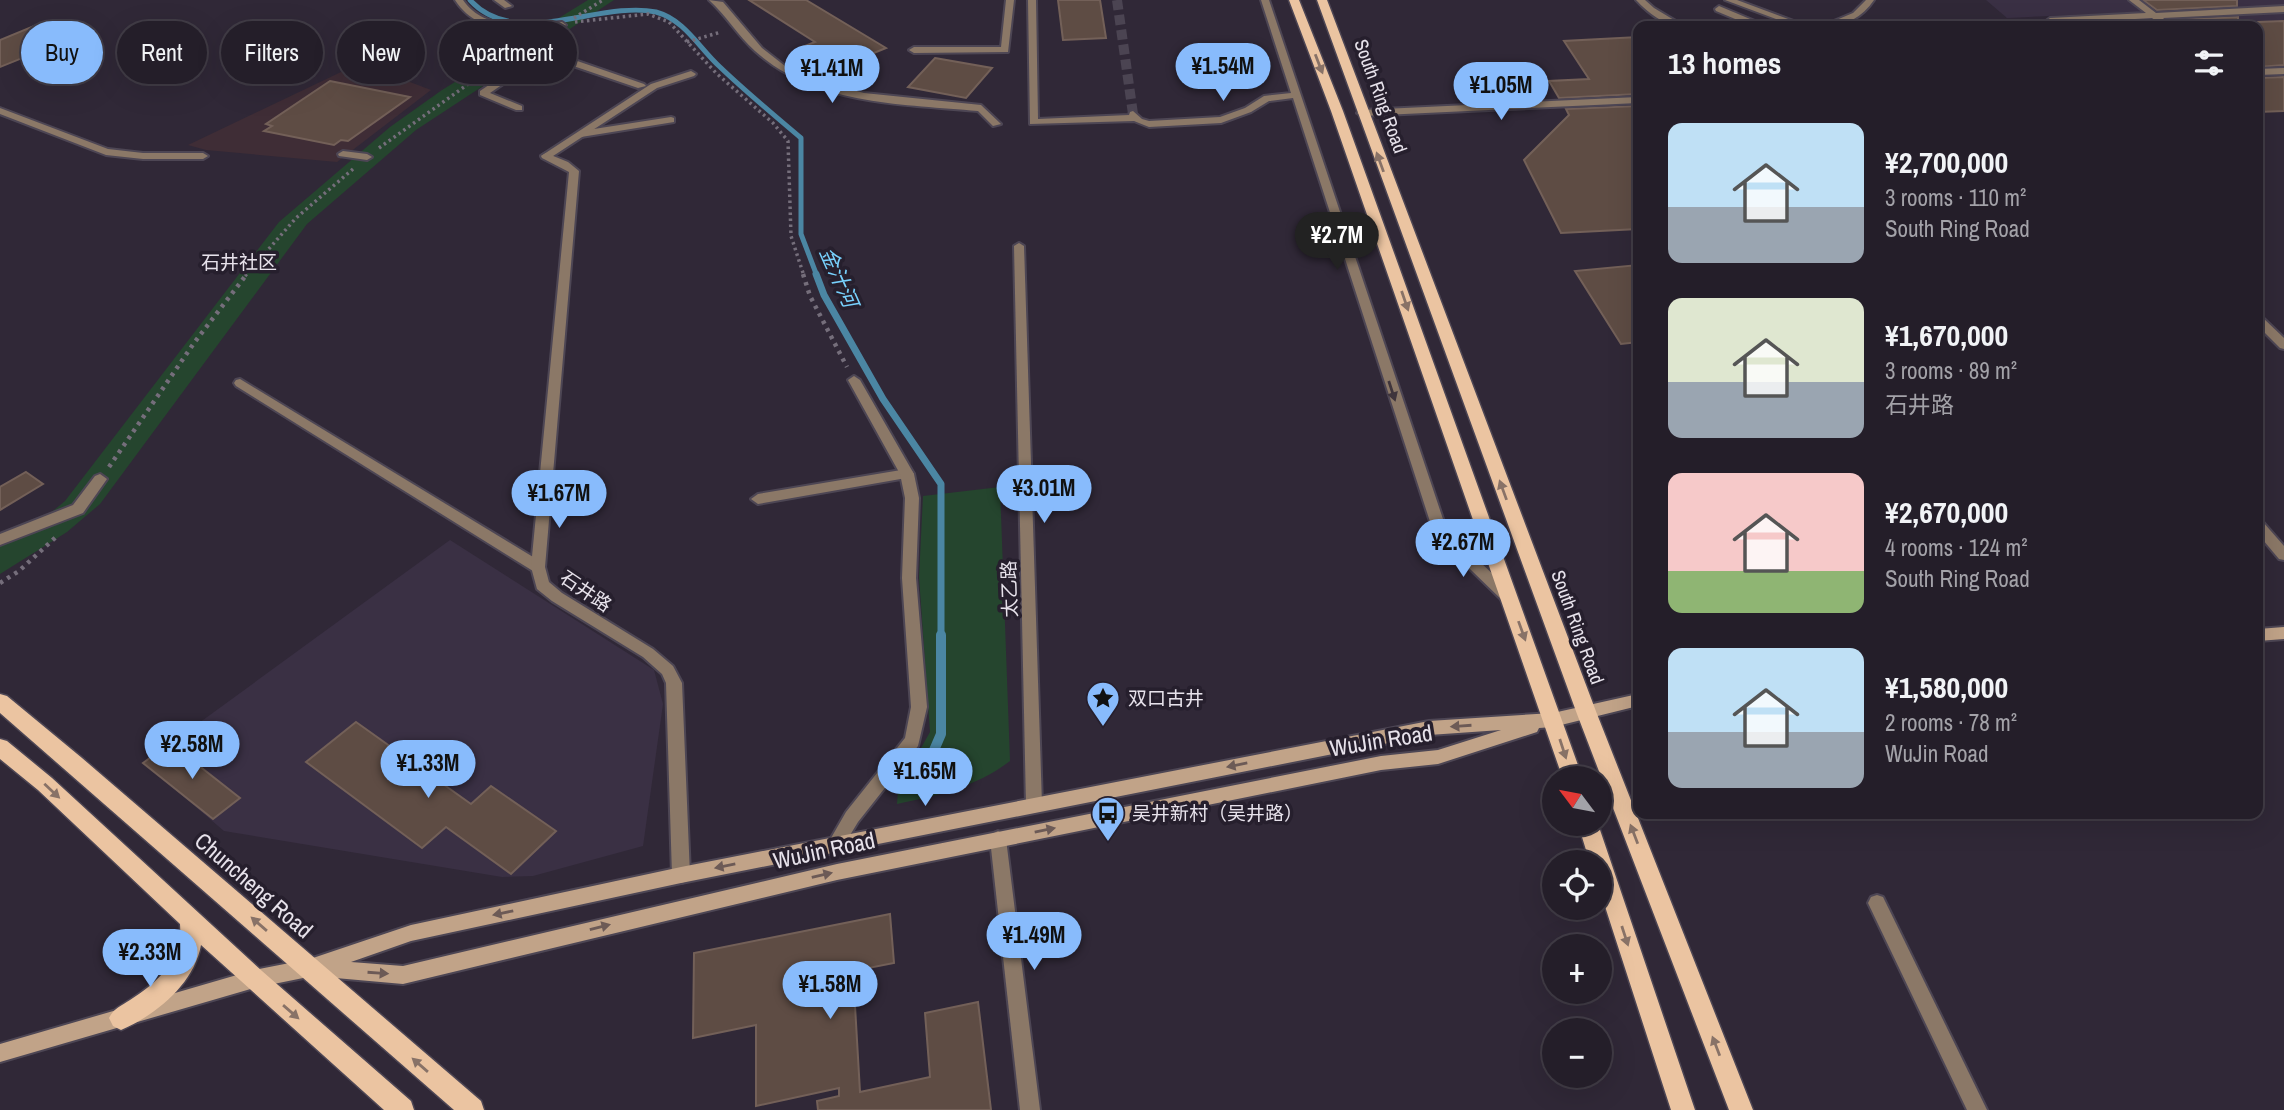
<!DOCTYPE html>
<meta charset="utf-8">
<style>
body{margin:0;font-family:"Archivo Narrow","Noto Sans SC",sans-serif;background:#2c2731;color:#f1f3f6;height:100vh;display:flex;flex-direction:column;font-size:26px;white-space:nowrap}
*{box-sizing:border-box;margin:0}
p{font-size:23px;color:#a3a2a8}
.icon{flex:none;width:38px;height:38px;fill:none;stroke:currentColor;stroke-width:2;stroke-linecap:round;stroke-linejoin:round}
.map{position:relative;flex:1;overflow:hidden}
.side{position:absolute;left:1633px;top:21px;width:630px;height:798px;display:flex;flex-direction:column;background:#241e29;border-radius:14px;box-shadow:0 7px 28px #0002,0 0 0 2px #413c46}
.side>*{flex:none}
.banner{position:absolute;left:21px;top:21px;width:665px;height:63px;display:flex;gap:14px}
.needle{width:46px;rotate:302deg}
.controls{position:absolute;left:1542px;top:766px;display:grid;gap:14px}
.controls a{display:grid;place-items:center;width:70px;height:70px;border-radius:50%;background:#241e29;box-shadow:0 7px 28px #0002,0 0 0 2px #413c46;font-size:35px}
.price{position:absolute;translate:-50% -60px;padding:0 16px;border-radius:24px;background:#88bbfc;color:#111;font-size:23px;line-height:46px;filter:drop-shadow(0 2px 4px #0008)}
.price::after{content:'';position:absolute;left:50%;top:42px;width:21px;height:16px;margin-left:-10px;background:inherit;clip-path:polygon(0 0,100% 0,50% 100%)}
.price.current{background:#222;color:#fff}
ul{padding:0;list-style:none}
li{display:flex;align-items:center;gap:21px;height:175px;padding:0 35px}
li span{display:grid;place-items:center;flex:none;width:196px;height:140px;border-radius:14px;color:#555}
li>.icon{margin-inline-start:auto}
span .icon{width:84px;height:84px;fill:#fffc;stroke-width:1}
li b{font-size:30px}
h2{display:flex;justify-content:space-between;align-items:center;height:84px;padding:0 35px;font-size:30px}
.chip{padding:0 24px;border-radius:32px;background:#241e29;box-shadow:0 7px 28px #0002,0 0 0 2px #413c46;font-size:24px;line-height:63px}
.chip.current{background:#88bbfc;color:#111}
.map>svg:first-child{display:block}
.built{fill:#3a3044}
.education{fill:#3f2d36}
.green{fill:#25452e}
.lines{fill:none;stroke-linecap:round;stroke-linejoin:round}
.stream-far2{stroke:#4b86a3;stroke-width:5}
.stream-far1{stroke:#4b86a3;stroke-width:7}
.stream{stroke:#4b86a3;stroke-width:10}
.building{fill:#5e4c44;stroke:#736058;stroke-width:2}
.street-tunnel{stroke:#4b4452;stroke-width:10;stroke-dasharray:10 5;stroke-linecap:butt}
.lane-casing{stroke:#4d4654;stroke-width:4}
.street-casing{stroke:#4d4654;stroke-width:4}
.secondary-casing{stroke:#4d4654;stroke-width:4}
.primary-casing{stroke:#4d4654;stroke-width:3}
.path-far1{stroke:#756e7b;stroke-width:3.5;stroke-dasharray:2.5 3.5;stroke-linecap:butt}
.path{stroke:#756e7b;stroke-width:4.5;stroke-dasharray:3.5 5;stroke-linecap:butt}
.lane{fill:#8b7867;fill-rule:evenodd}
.street{fill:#8b7867;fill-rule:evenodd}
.secondary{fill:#c1a388;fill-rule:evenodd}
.primary{fill:#ebc4a1;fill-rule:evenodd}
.oneway{fill:#887267}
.oneway2{fill:#3f353c}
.oneway3{fill:#6c5a56}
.labels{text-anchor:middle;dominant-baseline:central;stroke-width:7;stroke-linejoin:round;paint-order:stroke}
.street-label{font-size:19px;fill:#e7e2eb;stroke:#261f2d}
.far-quarter-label{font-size:19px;fill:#e7e2eb;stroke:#261f2d}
.poi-label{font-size:19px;fill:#e7e2eb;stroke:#261f2d;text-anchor:start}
.water-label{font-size:21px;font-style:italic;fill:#78d1fd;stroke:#261f2d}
.near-street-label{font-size:23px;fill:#e7e2eb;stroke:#261f2d}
</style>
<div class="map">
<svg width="2284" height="1110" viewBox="0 0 2284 1110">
<rect width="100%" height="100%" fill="#302837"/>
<g class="built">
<polygon points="1986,0 2284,0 2284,58 2258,60 2258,26 2154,26 2136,12 2007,18"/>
<polygon points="450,540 654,670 663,704 643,846 533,876 502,877 224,831 144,763"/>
</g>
<polygon class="education" points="360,63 431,90 337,162 206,150 188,145"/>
<g class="green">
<polygon points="588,0 614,0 416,130 307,224 100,504 67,532 0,574 0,546 41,521 65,501 279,222 390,127 442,90"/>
<path d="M1000 487 1010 761C976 787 939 795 897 804L898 789 930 732 919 577 923 496Z"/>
</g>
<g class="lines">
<path class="stream-far2" d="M470 0C516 51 599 0 656 12 685 20 699 48 720 67 746 92 774 115 801 138V234L817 276"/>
<polyline class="stream-far1" points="816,274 824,295 883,399 941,484 941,637"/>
<polyline class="stream" points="919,785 941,734 941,635"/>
</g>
<g class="building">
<polygon points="749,0 806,0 886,48 835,69 800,48 815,42"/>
<polygon points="1058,0 1100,0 1106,38 1063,40"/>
<polygon points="2143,0 2237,0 2237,6 2157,10"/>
<polygon points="2238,17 2238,26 2179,26 2171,20"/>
<polygon points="46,21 77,36 0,67 0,40"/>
<polygon points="2284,21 2284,65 2258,67 2258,22"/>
<polygon points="1638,37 1638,94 1559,98 1549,81 1589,79 1564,41"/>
<polygon points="935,58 992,68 966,98 908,87"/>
<polygon points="2258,78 2284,77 2284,111 2258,112"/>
<polygon points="330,81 410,97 348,141 341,140 334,145 264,131 272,126 266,124"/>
<polygon points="1638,106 1638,229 1561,233 1524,160 1569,115 1566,109"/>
<polygon points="1638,265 1638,342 1621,344 1575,271"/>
<polygon points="26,472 43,484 0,510 0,487"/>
<polygon points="356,722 471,804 491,786 556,831 511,874 446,827 422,848 306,762"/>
<polygon points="170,743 240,798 213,819 143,763"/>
<polygon points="890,914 894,963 853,971 860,1092 930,1077 925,1013 978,1002 991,1110 818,1110 817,1101 839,1096 839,1088 756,1106 756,1025 693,1038 694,953"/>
</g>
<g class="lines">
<polyline class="street-tunnel" points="1117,0 1133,114"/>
<defs>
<g id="lane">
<path d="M455 0H463C485 32 528 25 562 22L566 25 562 28C523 31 479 37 455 0Z"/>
<polygon points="494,0 504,0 512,6 505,8"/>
<polygon points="1725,0 1737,0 1807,26 1795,26"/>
<polygon points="2129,0 2139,0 2156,13 2284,6 2284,12 2163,18 2172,26 2163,26 2152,18 2050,24 2046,21 2050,18 2146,13"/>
<polygon points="1719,6 1762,24 1763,26 1752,26 1716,11 1715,9"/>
<polygon points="528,44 644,84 646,86 638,88 544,56 490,93 522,106 522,110 516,110 480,95 480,91 536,53 525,49 525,45"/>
<polygon points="691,71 696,74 694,76 657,88 550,158 541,156 651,84"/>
<polygon points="343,151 367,154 372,157 367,160 339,156 338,154"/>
<polygon points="240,379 543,563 545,567 543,571 533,571 236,386 234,383 236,380"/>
<polygon points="907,469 912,471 914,474 912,477 758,504 751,499 758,494"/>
<polygon points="1877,895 1883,897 1987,1110 1967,1110 1868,903 1871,897"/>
</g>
<g id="street">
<path d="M709 0 723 2 762 48 785 66 811 79 864 93 981 105 1001 124 993 126 978 111C902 104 815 105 755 51 738 36 726 15 709 0Z"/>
<polygon points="1006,0 1014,0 1008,52 914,53 909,50 914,47 1001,47"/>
<polygon points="1028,0 1036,0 1038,119 1129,115 1130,112 1133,111 1142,119 1149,121 1220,117 1245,108 1264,96 1291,93 1261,0 1269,0 1447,531 1514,594 1516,598 1514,602 1504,602 1434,534 1293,98 1269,101 1251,112 1221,123 1149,127 1134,121 1030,124"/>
<path d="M1636 0H1645L1654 8 1684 26C1666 27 1648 13 1636 0Z"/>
<path d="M1866 0H1874C1862 18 1844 27 1822 26L1853 13Z"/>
<polygon points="2284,68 2284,74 2258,75 2258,69"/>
<polygon points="1638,97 1638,103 1362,116 1357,113 1362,110"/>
<polygon points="0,108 108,149 143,153 203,153 208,156 203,159 143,159 106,155 0,114"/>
<polygon points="671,117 674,118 674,122 581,137 576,134 581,131"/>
<polygon points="546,153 568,162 579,171 545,567 549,582 562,593 653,649 673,666 682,683 690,875 687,881 681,883 675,881 672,875 666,683 662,674 643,657 552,601 537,589 531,567 569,172 542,158 541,156"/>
<polygon points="1019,243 1024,246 1042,805 1040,810 1034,812 1028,810 1026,805 1014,246"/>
<polygon points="2258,316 2262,317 2284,338 2284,349 2280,348 2258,326"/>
<polygon points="854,376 860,380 914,474 919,498 916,578 927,707 918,746 858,822 841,850 835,853 829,850 827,845 846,812 905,738 911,707 902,578 905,498 900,474 848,380"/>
<polygon points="100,474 107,479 83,513 0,545 0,534 73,505 95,476"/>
<polygon points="2258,521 2263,522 2284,546 2284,560 2279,559 2258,534"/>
<polygon points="998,831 1004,834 1006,839 1040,1110 1020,1110 990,839 992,834"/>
</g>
<g id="secondary">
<polygon points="2284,627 2284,639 2258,641 2258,629"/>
<path d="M1638 694V706L1553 727 1539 728 1537 732 1438 764 1381 770 837 880 403 984 313 976 254 988 0 1062V1044L254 970 310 959 411 925 681 867 1429 721 1553 713ZM1501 730 1438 750 1381 756 837 864 403 966 351 962 411 941 681 883 1429 735Z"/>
</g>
<g id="primary">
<polygon points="1289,0 1299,0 1343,111 1583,779 1563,779 1331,111"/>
<polygon points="1317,0 1327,0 1597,714 1753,1110 1729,1110 1577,714"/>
<polygon points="0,694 7,696 82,758 481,1101 484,1110 454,1110 0,713"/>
<path d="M0 739 7 741 52 778 262 971 411 1101 414 1110H384L201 945C194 984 156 1015 121 1030L113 1026 109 1018C114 1008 121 1006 130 1000 158 982 183 960 180 924L38 790 0 759Z"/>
<polygon points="1578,824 1598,824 1695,1110 1671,1110 1600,891 1600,863 1590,863"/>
</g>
</defs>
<use href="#lane" class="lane-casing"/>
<use href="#street" class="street-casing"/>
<use href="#secondary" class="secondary-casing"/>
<use href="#primary" class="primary-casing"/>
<g class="path-far1">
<polyline points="574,18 603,0"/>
<polyline points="575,22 648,14 669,22 716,73 773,123 788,141 791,236 804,276"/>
<polyline points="687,42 721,32"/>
<polyline points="379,148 471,82"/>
<polyline points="245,276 296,218 353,169"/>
</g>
<g class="path">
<polyline points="803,274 810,296 847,367"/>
<polyline points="109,467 194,343 247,274"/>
<polyline points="0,583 19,571 56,537"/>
</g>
<use href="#lane" class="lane"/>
<use href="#street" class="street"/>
<use href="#secondary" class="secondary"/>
<use href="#primary" class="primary"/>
</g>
<defs><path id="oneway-solid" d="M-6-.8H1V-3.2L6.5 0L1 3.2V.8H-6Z" transform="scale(1.75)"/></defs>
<g class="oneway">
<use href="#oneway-solid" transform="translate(1319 64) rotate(69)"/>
<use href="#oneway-solid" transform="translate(1380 162) rotate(-110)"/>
<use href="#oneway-solid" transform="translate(1405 301) rotate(71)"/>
<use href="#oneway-solid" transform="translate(1503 490) rotate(-110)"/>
<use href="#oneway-solid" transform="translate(1522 631) rotate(70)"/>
<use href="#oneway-solid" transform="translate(1563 749) rotate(72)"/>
<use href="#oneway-solid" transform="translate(52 791) rotate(43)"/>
<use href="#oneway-solid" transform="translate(1634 834) rotate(-111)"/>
<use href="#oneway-solid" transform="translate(259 924) rotate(-139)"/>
<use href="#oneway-solid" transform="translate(1625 936) rotate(72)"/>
<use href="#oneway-solid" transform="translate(291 1012) rotate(41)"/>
<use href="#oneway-solid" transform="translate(1716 1046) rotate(-111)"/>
<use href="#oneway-solid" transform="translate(420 1065) rotate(-139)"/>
</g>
<use class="oneway2" href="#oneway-solid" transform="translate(1392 391) rotate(72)"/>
<g class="oneway3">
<use href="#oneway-solid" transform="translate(1461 726) rotate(176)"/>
<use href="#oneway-solid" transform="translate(1237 765) rotate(169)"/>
<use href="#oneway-solid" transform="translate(1045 830) rotate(-11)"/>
<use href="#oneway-solid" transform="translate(725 866) rotate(169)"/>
<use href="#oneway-solid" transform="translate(822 875) rotate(-13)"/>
<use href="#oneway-solid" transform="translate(503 913) rotate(168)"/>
<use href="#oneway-solid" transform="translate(600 927) rotate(-14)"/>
<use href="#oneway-solid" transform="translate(378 973) rotate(4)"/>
</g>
<defs>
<symbol id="sight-pin" viewBox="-11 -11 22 30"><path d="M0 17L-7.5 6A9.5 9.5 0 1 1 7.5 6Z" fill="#88bbfc" stroke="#261f2d"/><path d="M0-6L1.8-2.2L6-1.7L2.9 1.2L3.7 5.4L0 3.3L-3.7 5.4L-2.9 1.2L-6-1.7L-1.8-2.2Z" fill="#111"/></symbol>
<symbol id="bus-pin" viewBox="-11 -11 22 30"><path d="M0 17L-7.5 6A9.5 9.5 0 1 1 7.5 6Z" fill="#88bbfc" stroke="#261f2d"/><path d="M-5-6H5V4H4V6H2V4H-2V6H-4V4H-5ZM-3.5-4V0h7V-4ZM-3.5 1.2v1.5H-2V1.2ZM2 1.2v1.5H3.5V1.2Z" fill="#111"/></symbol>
</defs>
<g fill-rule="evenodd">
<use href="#sight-pin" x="1084" y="679" width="38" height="52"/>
<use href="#bus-pin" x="1089" y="794" width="38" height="52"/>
</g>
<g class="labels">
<g class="street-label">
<text transform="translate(1381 96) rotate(70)">South Ring Road</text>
<text transform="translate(1009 589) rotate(-92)">太乙路</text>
<text transform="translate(586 591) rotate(34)">石井路</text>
<text transform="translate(1578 627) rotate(70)">South Ring Road</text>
</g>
<g class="far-quarter-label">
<text x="239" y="262">石井社区</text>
</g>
<g class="poi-label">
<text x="1128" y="698">双口古井</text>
<text x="1132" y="813">吴井新村（吴井路）</text>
</g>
<g class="water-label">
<text transform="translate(839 277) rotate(66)">金汁河</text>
</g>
<g class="near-street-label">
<text transform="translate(1381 740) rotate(-9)">WuJin Road</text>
<text transform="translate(824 850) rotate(-12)">WuJin Road</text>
<text transform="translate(254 885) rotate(41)">Chuncheng Road</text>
</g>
</g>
</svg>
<div class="controls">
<a><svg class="needle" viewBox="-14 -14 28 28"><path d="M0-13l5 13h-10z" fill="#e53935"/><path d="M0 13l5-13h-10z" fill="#a3a2a8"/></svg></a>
<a><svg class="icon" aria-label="locate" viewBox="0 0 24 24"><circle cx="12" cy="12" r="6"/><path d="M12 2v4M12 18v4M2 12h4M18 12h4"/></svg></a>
<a>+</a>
<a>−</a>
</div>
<b class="price" style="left:1223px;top:103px">¥1.54M</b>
<b class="price" style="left:832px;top:105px">¥1.41M</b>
<b class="price" style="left:1501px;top:122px">¥1.05M</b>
<b class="price current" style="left:1337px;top:272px">¥2.7M</b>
<b class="price" style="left:1044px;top:525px">¥3.01M</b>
<b class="price" style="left:559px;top:530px">¥1.67M</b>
<b class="price" style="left:1463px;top:579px">¥2.67M</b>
<b class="price" style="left:192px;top:781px">¥2.58M</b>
<b class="price" style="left:428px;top:800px">¥1.33M</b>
<b class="price" style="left:925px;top:808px">¥1.65M</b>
<b class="price" style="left:1034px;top:972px">¥1.49M</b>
<b class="price" style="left:150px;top:989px">¥2.33M</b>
<b class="price" style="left:830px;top:1021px">¥1.58M</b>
<div class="banner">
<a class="chip current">Buy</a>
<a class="chip">Rent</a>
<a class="chip">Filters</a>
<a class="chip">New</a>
<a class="chip">Apartment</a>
</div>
<section class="side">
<h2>13 homes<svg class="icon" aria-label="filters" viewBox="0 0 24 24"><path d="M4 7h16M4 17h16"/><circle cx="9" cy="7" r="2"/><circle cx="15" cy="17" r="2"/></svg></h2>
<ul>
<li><span style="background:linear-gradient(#bfe0f5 60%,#9aa5b1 0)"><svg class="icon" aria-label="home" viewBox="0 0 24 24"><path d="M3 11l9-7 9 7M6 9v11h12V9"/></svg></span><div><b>¥2,700,000</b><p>3 rooms · 110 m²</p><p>South Ring Road</p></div></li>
<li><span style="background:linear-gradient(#dfe7d0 60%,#9aa5b1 0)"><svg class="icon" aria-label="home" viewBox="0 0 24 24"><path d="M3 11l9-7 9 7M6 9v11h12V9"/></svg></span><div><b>¥1,670,000</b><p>3 rooms · 89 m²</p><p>石井路</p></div></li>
<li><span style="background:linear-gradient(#f6c9c9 70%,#8fb573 0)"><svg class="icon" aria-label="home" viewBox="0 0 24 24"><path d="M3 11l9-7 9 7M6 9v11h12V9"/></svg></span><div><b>¥2,670,000</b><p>4 rooms · 124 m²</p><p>South Ring Road</p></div></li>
<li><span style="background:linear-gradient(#bfe0f5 60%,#9aa5b1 0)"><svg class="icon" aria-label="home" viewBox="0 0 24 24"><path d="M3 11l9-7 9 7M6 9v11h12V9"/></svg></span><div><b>¥1,580,000</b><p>2 rooms · 78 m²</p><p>WuJin Road</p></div></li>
</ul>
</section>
</div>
